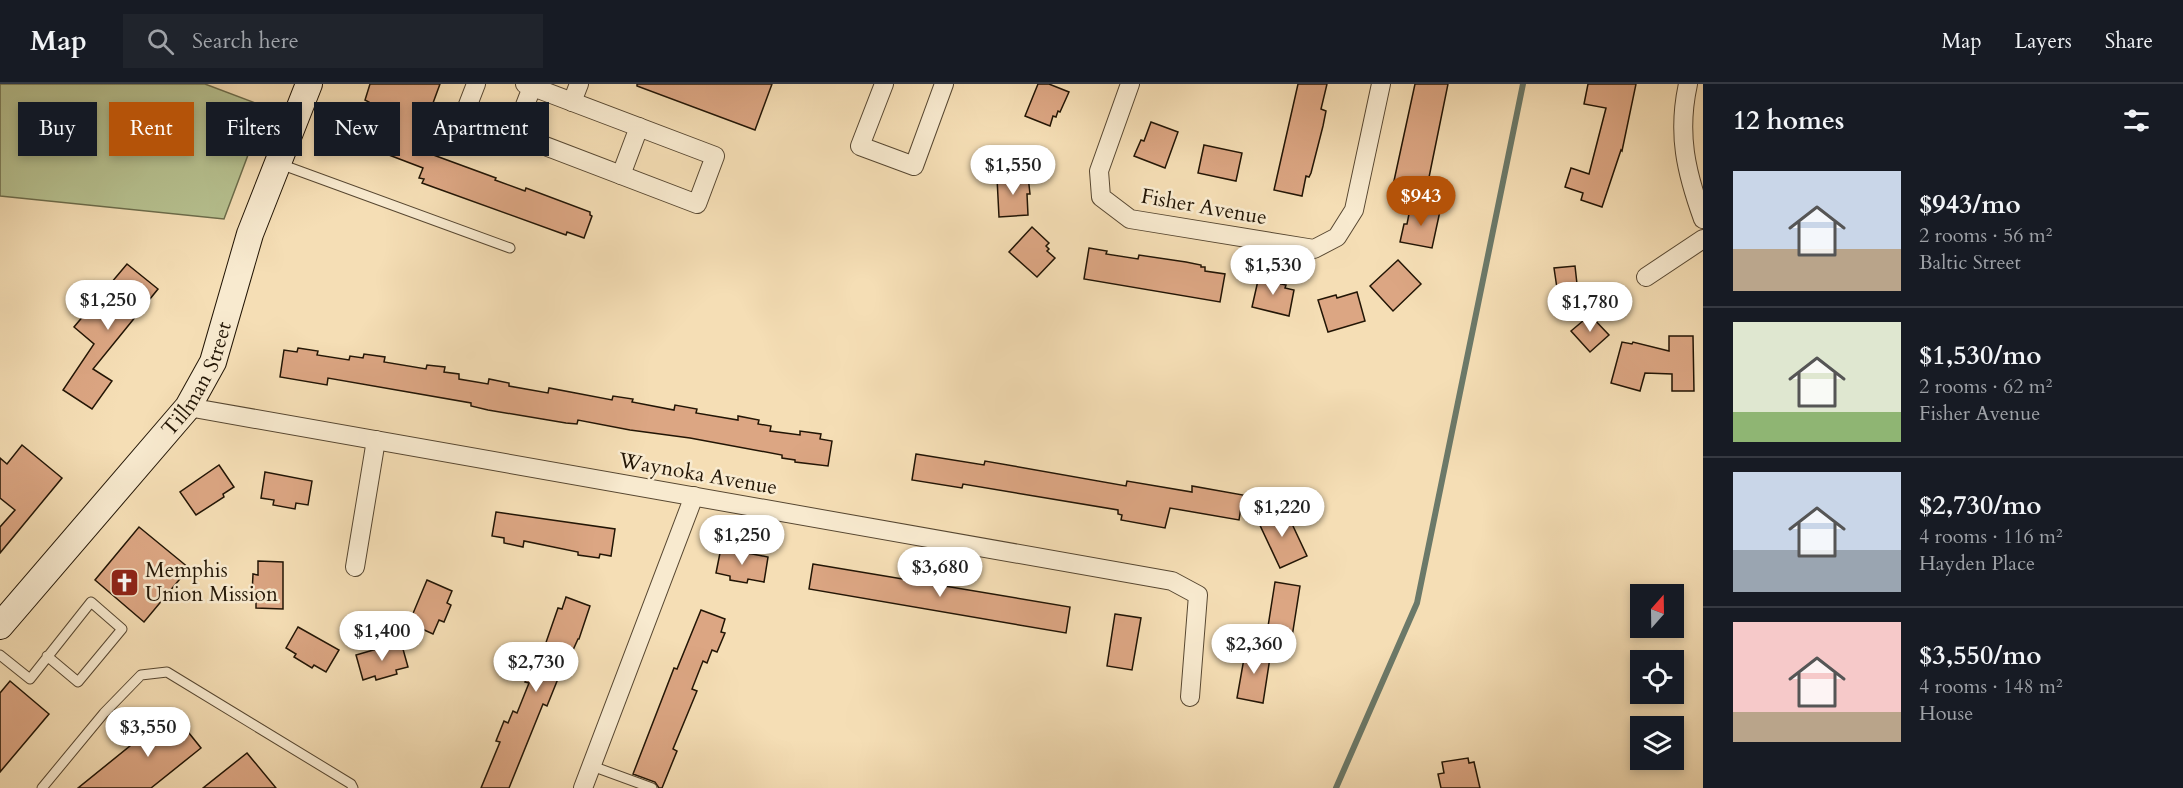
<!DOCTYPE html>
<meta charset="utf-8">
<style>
body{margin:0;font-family:Cardo,serif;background:#20242c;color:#f1f3f6;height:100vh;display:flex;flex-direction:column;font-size:22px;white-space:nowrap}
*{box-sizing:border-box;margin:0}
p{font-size:20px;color:#9ea1a6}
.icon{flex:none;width:33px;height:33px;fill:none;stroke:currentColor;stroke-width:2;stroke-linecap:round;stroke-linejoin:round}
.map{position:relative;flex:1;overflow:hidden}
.drawer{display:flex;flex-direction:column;background:#171b24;width:480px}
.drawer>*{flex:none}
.guide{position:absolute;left:18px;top:18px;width:570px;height:54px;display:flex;gap:12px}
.needle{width:39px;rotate:20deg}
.fabs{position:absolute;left:1630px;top:500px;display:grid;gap:12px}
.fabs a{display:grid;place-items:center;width:54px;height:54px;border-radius:0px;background:#171b24;box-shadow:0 3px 9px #0003;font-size:30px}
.price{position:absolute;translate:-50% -51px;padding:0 14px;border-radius:21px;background:#fff;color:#222;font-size:20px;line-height:39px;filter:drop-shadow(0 2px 3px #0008)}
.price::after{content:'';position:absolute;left:50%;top:36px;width:18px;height:14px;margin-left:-9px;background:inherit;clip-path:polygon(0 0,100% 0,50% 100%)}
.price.selected{background:#b45309;color:#fff}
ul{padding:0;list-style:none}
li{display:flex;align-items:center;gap:18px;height:150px;padding:0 30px}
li+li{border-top:2px solid #363941}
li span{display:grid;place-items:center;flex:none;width:168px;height:120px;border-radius:0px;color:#555}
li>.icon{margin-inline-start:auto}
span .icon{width:72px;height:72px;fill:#fffc;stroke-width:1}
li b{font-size:26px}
h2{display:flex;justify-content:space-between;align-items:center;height:72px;padding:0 30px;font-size:26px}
.pill{padding:0 21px;border-radius:0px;background:#171b24;box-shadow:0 3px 9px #0003;font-size:21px;line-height:54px}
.pill.selected{background:#b45309;color:#fff}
header{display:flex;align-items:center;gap:36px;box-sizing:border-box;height:84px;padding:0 30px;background:#171b24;border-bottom:2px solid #363941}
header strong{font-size:28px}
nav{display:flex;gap:33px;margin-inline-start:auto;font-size:21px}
.search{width:420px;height:54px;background:#20242c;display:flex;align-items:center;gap:15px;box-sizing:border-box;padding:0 21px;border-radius:0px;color:#9ea1a6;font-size:22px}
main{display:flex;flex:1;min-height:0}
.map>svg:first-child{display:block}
.green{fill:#b7c291;stroke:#6c6c4b;stroke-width:1.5}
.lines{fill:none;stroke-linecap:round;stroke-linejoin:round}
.stream{stroke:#6b7969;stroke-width:6}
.building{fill:#dca683;stroke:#221505;stroke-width:1.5}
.service-casing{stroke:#574731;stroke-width:11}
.minor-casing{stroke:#574731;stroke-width:20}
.secondary-casing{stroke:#221505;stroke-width:28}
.service{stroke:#f8eacf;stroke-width:9}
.minor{stroke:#f8eacf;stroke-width:18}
.secondary{stroke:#f8eacf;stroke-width:26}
.labels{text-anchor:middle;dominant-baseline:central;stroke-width:5;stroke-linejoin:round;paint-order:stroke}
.street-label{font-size:21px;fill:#221505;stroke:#f8eacf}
.poi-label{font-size:21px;fill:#221505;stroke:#f8eacf;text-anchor:start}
</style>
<header>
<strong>Map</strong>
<div class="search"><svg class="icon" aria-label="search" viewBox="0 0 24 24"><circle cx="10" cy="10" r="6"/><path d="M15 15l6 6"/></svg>Search here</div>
<nav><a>Map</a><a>Layers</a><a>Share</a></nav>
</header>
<main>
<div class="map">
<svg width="1703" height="704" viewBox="0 0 1703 704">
<rect width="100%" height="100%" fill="#f5deb5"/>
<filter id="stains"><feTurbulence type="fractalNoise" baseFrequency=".00333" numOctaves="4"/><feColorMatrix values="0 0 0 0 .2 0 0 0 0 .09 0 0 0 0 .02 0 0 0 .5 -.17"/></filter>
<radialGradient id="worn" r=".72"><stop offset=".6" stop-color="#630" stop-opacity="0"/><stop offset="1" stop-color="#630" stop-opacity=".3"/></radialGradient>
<polygon class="green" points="0,0 205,0 266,23 224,135 0,112"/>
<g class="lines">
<polyline class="stream" points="1336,704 1417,519 1523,0"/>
</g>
<g class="building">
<polygon points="370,0 440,0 419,57 431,61 428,69 496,94 495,96 525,107 526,104 590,128 590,131 592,132 584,154 567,148 566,151 422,99 424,95 419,94 423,84 368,63 354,55 369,18 365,16"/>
<polygon points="637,0 772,0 755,46 637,2"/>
<polygon points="1038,0 1049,0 1069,8 1060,28 1058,27 1056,33 1053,32 1050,42 1025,32"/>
<polygon points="1298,0 1327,0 1321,25 1326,27 1323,42 1311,89 1309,93 1306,92 1302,112 1274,106"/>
<polygon points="1415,0 1448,0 1425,113 1392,106"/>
<polygon points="1588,0 1636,0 1622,67 1621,66 1602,123 1581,116 1583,109 1565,103 1571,84 1589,90 1606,24 1584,20"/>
<polygon points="1151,38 1178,48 1165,84 1134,72 1141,56 1144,57"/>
<polygon points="1204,61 1242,69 1236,97 1198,89"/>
<polygon points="1028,92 1030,110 1027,110 1028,131 999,133 997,94"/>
<polygon points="1411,120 1440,127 1432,164 1400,158 1404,140 1407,140"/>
<polygon points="1032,143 1049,159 1046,162 1049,165 1047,167 1055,174 1037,193 1009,168"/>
<polygon points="1089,164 1107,167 1106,170 1138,175 1139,171 1186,178 1201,181 1201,183 1205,183 1205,187 1225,190 1220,218 1084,195"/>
<polygon points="1398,176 1421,200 1393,227 1370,202"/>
<polygon points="127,180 158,205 93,285 112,297 92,325 63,306 94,260 74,243"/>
<polygon points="1575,182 1578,209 1558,211 1554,184"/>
<polygon points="1259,192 1282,197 1281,200 1286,201 1285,204 1294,206 1289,232 1252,223"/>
<polygon points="1357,208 1365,237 1328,248 1318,216 1336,211 1337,214"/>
<polygon points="1590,231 1609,251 1590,268 1571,247"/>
<polygon points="1669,252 1693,252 1694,307 1672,307 1672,290 1645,289 1640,307 1611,299 1622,258 1632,260 1633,258 1669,267"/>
<polygon points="298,264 318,267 317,271 349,276 350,272 363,274 364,270 385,273 384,278 426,285 427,281 445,283 444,288 459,290 459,295 488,300 489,295 509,299 509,302 548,309 549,304 612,316 613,312 633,315 632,318 674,326 675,321 697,325 696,329 738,336 738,332 759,336 758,340 771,342 770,347 800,351 800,347 821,350 820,355 832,357 828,382 795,378 795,376 782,374 782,371 690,354 630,346 578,336 577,340 566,339 488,326 471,322 471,319 328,294 327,301 280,293 284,266 297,268"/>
<polygon points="22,361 62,394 0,469 0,443 15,426 0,414 0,374 7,380"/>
<polygon points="916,370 984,381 985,377 1126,402 1127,397 1192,408 1192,402 1243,411 1239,436 1170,424 1165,444 1121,436 1122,431 1118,430 1118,426 963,400 962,404 912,396"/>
<polygon points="219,381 234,403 223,410 224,413 196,431 180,408"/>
<polygon points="265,388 312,397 308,421 296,419 295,425 273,421 274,416 261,414"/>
<polygon points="1285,425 1307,472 1280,484 1258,437"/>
<polygon points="496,428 615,445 611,472 600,470 599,474 578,471 578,468 524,457 523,463 504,459 504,454 492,452"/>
<polygon points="139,443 189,484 144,538 95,496"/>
<polygon points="721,464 768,473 764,498 748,495 747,499 730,496 730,492 716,489"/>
<polygon points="258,477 283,478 283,525 256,524 256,511 252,511 253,490 258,491"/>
<polygon points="813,480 1070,523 1066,549 809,505"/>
<polygon points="427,496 452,507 447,519 451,521 444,538 439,536 433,550 409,539"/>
<polygon points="1275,498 1300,502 1292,553 1267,549"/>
<polygon points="566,513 590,522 579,555 578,555 573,566 570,565 547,622 543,620 509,704 481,704 500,658 496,657 504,637 508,639 513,627 517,629 529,599 525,598 532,579 536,581 542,570 558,524 562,525"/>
<polygon points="701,526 725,535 721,548 725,549 717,568 712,566 707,579 703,577 692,605 697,607 673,665 677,667 662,704 659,704 655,698 633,690 674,584 677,585"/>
<polygon points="1115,530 1141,534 1132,586 1107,582"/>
<polygon points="298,543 339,566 326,588 314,581 312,584 294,573 296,570 286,564"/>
<polygon points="401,558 408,583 396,586 397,590 376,596 375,592 363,596 356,571"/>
<polygon points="1246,563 1271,567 1263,619 1237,614"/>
<polygon points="10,597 49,630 0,688 0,609"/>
<polygon points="172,628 201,664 151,704 78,704"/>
<polygon points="247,669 276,704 203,704"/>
<polygon points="1468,674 1469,679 1474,678 1480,704 1441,704 1438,690 1444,689 1442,678"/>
</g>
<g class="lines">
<defs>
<g id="service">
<polyline points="280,80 510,164"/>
<polyline points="0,571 30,595 91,518 122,545 78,598 47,572"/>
<polyline points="592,682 652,704"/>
<polyline points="42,704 104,629 141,591 167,588 351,700 353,704"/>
</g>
<g id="minor">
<polyline points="476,0 464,31 697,120 715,72 525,0"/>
<polyline points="884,0 860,62 914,82 944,0"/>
<polyline points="1130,0 1099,87 1101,113 1130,135 1314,165 1337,153 1354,126 1381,0"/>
<path d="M1688 0C1677 50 1686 88 1703 135"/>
<polyline points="572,18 579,0"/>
<polyline points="514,50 532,3"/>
<polyline points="621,91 639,43"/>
<polyline points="1646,193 1703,155"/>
<polyline points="188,323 1172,497 1198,511 1190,613"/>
<polyline points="355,483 376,356"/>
<polyline points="583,704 694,412"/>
</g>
<g id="secondary">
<path id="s1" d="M0 542 188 323 213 278 250 150 309 0"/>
</g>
</defs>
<use href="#service" class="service-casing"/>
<use href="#minor" class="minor-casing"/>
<use href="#secondary" class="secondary-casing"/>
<use href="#service" class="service"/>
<use href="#minor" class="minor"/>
<use href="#secondary" class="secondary"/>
</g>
<defs>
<symbol id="church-square" viewBox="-11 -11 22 22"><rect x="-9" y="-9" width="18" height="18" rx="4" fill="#8f2418" stroke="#f8eacf"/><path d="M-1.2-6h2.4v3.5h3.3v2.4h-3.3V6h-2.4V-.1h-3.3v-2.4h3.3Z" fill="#fff"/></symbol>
</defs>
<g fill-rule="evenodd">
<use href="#church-square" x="108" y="482" width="33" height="33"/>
</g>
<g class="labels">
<g class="street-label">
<text transform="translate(1204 123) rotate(10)">Fisher Avenue</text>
<text stroke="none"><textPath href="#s1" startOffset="318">Tillman Street</textPath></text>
<text transform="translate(698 390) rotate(10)">Waynoka Avenue</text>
</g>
<g class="poi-label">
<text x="145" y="486">Memphis<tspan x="145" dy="24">Union Mission</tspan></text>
</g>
</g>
<rect width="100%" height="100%" filter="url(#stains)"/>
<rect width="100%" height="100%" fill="url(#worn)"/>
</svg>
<div class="fabs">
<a><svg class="needle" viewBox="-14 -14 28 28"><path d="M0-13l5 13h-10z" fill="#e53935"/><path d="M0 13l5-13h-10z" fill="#9ea1a6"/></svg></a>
<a><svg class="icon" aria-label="locate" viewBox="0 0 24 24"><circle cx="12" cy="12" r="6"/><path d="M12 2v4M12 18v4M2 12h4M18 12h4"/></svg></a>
<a><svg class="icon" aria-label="layers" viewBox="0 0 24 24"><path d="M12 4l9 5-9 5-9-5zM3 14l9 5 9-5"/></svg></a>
</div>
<b class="price" style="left:1013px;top:112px">$1,550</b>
<b class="price selected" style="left:1421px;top:143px">$943</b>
<b class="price" style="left:1273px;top:212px">$1,530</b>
<b class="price" style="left:108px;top:247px">$1,250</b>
<b class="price" style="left:1590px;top:249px">$1,780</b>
<b class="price" style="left:1282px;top:454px">$1,220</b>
<b class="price" style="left:742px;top:482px">$1,250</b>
<b class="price" style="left:940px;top:514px">$3,680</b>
<b class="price" style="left:382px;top:578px">$1,400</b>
<b class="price" style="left:1254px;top:591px">$2,360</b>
<b class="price" style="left:536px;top:609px">$2,730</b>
<b class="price" style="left:148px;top:674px">$3,550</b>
<div class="guide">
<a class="pill">Buy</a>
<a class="pill selected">Rent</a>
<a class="pill">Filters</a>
<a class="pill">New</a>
<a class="pill">Apartment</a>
</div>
</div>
<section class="drawer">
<h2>12 homes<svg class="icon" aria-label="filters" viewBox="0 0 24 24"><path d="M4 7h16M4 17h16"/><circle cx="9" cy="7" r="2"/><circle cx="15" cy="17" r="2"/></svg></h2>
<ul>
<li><span style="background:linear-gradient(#c9d6e8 65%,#b9a48a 0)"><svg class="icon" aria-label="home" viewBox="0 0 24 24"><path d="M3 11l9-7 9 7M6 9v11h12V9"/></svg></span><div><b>$943/mo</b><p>2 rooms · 56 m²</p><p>Baltic Street</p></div></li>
<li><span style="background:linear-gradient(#dfe7d0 75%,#8fb573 0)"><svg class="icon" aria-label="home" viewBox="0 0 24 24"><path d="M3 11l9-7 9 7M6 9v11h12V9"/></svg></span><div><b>$1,530/mo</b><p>2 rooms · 62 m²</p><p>Fisher Avenue</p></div></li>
<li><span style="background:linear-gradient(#c9d6e8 65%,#9aa5b1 0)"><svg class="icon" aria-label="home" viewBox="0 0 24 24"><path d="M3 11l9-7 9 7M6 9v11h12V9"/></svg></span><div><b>$2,730/mo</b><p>4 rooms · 116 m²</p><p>Hayden Place</p></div></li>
<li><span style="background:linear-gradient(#f6c9c9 75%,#b9a48a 0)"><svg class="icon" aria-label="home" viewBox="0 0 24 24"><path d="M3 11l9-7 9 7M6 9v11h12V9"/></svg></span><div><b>$3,550/mo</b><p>4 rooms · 148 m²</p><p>House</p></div></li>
</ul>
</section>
</main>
